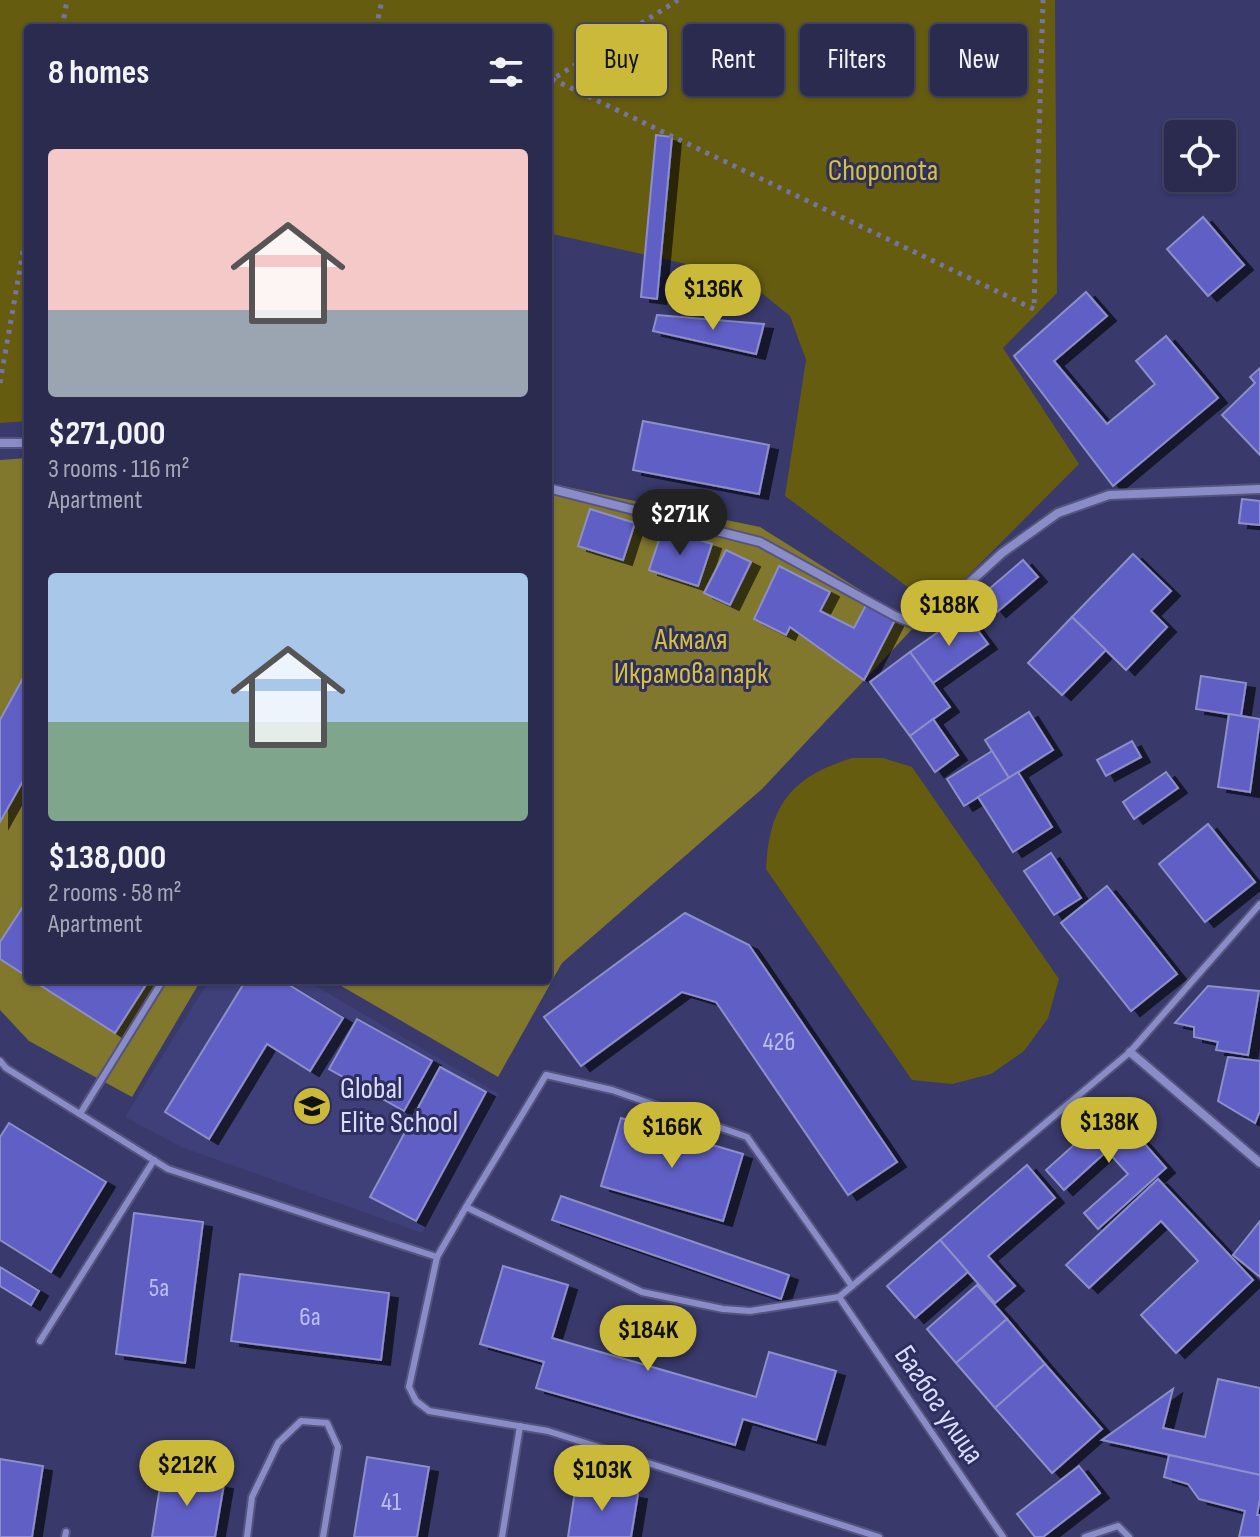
<!DOCTYPE html>
<meta charset="utf-8">
<style>
body{margin:0;font-family:"Sofia Sans Condensed",sans-serif;background:#333357;color:#f1f3f6;height:100vh;display:flex;flex-direction:column;font-size:30px;white-space:nowrap}
*{box-sizing:border-box;margin:0}
p{font-size:26px;color:#a6a7b7}
.icon{flex:none;width:44px;height:44px;fill:none;stroke:currentColor;stroke-width:2;stroke-linecap:round;stroke-linejoin:round}
.map{position:relative;flex:1;overflow:hidden}
.sheet{position:absolute;left:24px;top:24px;width:528px;height:960px;display:flex;flex-direction:column;background:#2b2b50;border-radius:8px;box-shadow:0 2px 6px #0004,0 0 0 2px #474767}
.sheet>*{flex:none}
.top-card{position:absolute;left:576px;top:24px;width:564px;height:72px;display:flex;gap:16px}
.controls{position:absolute;left:1164px;top:120px;display:grid;gap:16px}
.controls a{display:grid;place-items:center;width:72px;height:72px;border-radius:8px;background:#2b2b50;box-shadow:0 2px 6px #0004,0 0 0 2px #474767;font-size:40px}
.price{position:absolute;translate:-50% -68px;padding:0 18px;border-radius:28px;background:#cbba39;color:#111;font-size:26px;line-height:52px;filter:drop-shadow(0 2px 4px #0008)}
.price::after{content:'';position:absolute;left:50%;top:48px;width:24px;height:18px;margin-left:-12px;background:inherit;clip-path:polygon(0 0,100% 0,50% 100%)}
.price.selected{background:#222;color:#fff}
ul{padding:0;list-style:none}
li{display:grid;align-content:center;gap:16px;height:424px;padding:0 24px}
li span{display:grid;place-items:center;height:248px;border-radius:8px;color:#555}
li>.icon{margin-inline-start:auto}
span .icon{width:144px;height:144px;fill:#fffc;stroke-width:1}
li b{font-size:34px}
h2{display:flex;justify-content:space-between;align-items:center;height:96px;padding:0 24px;font-size:34px}
.pill{padding:0 28px;border-radius:8px;background:#2b2b50;box-shadow:0 2px 6px #0004,0 0 0 2px #474767;font-size:28px;line-height:72px}
.pill.selected{background:#cbba39;color:#111}
.map>svg:first-child{display:block}
.built{fill:#3f3f79}
.green{fill:#665c10}
.forest{fill:#81772d}
.building{fill:#615ec6;stroke:#8c8fc9;stroke-width:2;filter:url(#shadow)}
.lines{fill:none;stroke-linecap:round;stroke-linejoin:round}
.lane-casing{stroke:#55547f;stroke-width:10}
.street-casing{stroke:#55547f;stroke-width:12}
.path{stroke:#7475a0;stroke-width:5;stroke-dasharray:4 6;stroke-linecap:butt}
.lane{stroke:#898cc6;stroke-width:6}
.street{stroke:#898cc6;stroke-width:8}
.labels{text-anchor:middle;dominant-baseline:central;stroke-width:6;stroke-linejoin:round;paint-order:stroke}
.number-label{font-size:26px;fill:#bcbdef}
.park-label{font-size:30px;fill:#d3c137;stroke:#2f2e60}
.poi-label{font-size:30px;fill:#daddfd;stroke:#2f2e60;text-anchor:start}
.street-label{font-size:30px;fill:#daddfd;stroke:#2f2e60}
</style>
<div class="map">
<svg width="1260" height="1537" viewBox="0 0 1260 1537">
<defs>
<filter id="shadow"><feDropShadow dx="9" dy="5" stdDeviation="0" flood-color="#0009"/></filter>
</defs>
<rect width="100%" height="100%" fill="#39396b"/>
<polygon class="built" points="209,980 306,980 499,1094 422,1233 181,1147 125,1117"/>
<g class="green">
<polygon points="0,0 1055,0 1057,293 1003,348 1079,464 936,608 785,496 806,360 790,316 752,285 704,268 548,233 548,28 28,28 28,421 0,423"/>
<path d="M852 758H883L912 767 1059 979 1048 1018 1024 1051 991 1074 952 1084 912 1080 766 869C769 805 791 777 852 758Z"/>
</g>
<g class="forest">
<polygon points="28,458 28,980 201,980 132,1097 29,1041 0,1010 0,460"/>
<polygon points="548,483 760,527 916,625 762,789 562,963 498,1077 331,980 548,980"/>
</g>
<g class="building">
<polygon points="656,135 672,137 657,299 641,297"/>
<polygon points="1203,217 1244,265 1208,296 1167,249"/>
<polygon points="1086,292 1107,316 1054,361 1107,424 1155,384 1136,361 1166,336 1218,398 1113,486 1014,356"/>
<polygon points="657,315 764,324 756,354 653,331"/>
<polygon points="1260,368 1260,455 1222,415 1255,383 1250,377"/>
<polygon points="643,421 769,445 759,494 633,470"/>
<polygon points="1242,499 1260,501 1260,525 1239,523"/>
<polygon points="590,509 635,523 623,560 578,546"/>
<polygon points="663,528 712,544 698,586 649,570"/>
<polygon points="726,550 751,562 730,605 704,593"/>
<polygon points="1133,554 1171,591 1151,611 1167,627 1126,670 1072,617"/>
<polygon points="1023,560 1038,577 997,612 982,595"/>
<polygon points="779,566 830,592 820,611 854,628 866,605 895,620 864,680 790,627 786,635 754,619"/>
<polygon points="965,613 988,644 933,683 910,652"/>
<polygon points="1072,617 1106,650 1062,695 1028,663"/>
<polygon points="910,652 950,707 910,736 870,682"/>
<polygon points="28,669 28,772 0,822 0,720"/>
<polygon points="1201,676 1246,683 1241,716 1196,709"/>
<polygon points="1029,712 1053,750 1009,778 985,740"/>
<polygon points="1229,714 1260,719 1250,792 1218,787"/>
<polygon points="933,719 958,755 935,772 910,736"/>
<polygon points="1132,741 1141,757 1106,776 1097,760"/>
<polygon points="992,751 1009,778 964,806 947,779"/>
<polygon points="1018,772 1052,827 1013,852 978,797"/>
<polygon points="1166,772 1178,788 1134,819 1123,802"/>
<polygon points="1208,824 1255,882 1205,922 1159,864"/>
<polygon points="1051,853 1081,898 1054,915 1024,871"/>
<polygon points="1107,886 1177,974 1131,1011 1061,923"/>
<polygon points="28,899 28,977 0,959 0,942"/>
<polygon points="685,913 749,945 897,1162 848,1195 716,1002 682,992 581,1066 544,1017"/>
<polygon points="32,980 149,980 115,1033"/>
<polygon points="246,980 281,980 343,1018 310,1071 267,1044 209,1139 165,1112"/>
<polygon points="1208,986 1259,991 1248,1055 1216,1050 1218,1042 1194,1037 1194,1027 1175,1023"/>
<polygon points="357,1019 432,1061 404,1111 329,1069"/>
<polygon points="1228,1057 1260,1061 1260,1111 1255,1123 1218,1101"/>
<polygon points="440,1067 486,1092 416,1221 370,1197"/>
<polygon points="1114,1109 1166,1168 1098,1229 1084,1213 1128,1174 1107,1151 1064,1190 1046,1170"/>
<polygon points="621,1118 743,1154 723,1221 601,1186"/>
<polygon points="9,1123 106,1182 51,1272 0,1240 0,1137"/>
<polygon points="1027,1165 1055,1198 988,1256 1015,1286 995,1303 940,1240"/>
<polygon points="1158,1179 1253,1280 1176,1353 1141,1315 1198,1261 1161,1221 1089,1288 1066,1265"/>
<polygon points="561,1196 789,1275 781,1299 552,1220"/>
<polygon points="134,1213 203,1222 185,1363 116,1354"/>
<polygon points="1260,1221 1260,1277 1233,1255"/>
<polygon points="940,1240 968,1272 915,1318 887,1286"/>
<polygon points="503,1266 568,1285 552,1338 756,1397 769,1352 836,1371 816,1440 743,1419 735,1445 536,1388 544,1362 480,1344"/>
<polygon points="0,1267 39,1291 31,1305 0,1286"/>
<polygon points="240,1274 389,1293 381,1360 231,1341"/>
<polygon points="977,1285 1007,1319 956,1363 927,1329"/>
<polygon points="1007,1319 1045,1364 995,1408 956,1363"/>
<polygon points="1045,1364 1102,1429 1052,1473 995,1408"/>
<polygon points="1218,1379 1260,1388 1260,1475 1102,1440 1173,1389 1163,1428 1205,1437"/>
<polygon points="1169,1455 1260,1475 1260,1499 1257,1515 1260,1515 1260,1537 1239,1537 1245,1511 1199,1499 1188,1484 1164,1477"/>
<polygon points="367,1457 429,1467 417,1537 354,1537"/>
<polygon points="0,1459 43,1466 32,1537 0,1537"/>
<polygon points="1079,1466 1100,1493 1043,1537 1035,1537 1017,1514"/>
<polygon points="162,1474 224,1484 215,1537 152,1537"/>
<polygon points="576,1484 638,1494 631,1537 568,1537"/>
</g>
<g class="lines">
<defs>
<g id="lane">
<polyline points="0,1061 6,1068 168,1169 437,1257"/>
<polyline points="80,1114 163,980"/>
<polyline points="466,1207 546,1075 612,1090 747,1137 852,1286"/>
<polyline points="839,1297 1003,1537"/>
<polyline points="40,1341 154,1160"/>
<polyline points="65,1537 66,1532"/>
<polyline points="247,1537 252,1497 278,1443 301,1421 327,1423 338,1447 323,1537"/>
<polyline points="502,1537 520,1426"/>
<polyline points="879,1537 548,1431 429,1411 416,1401 409,1387 437,1257 466,1207 642,1292 723,1309 750,1311 839,1297 1130,1052 1260,904"/>
<polyline points="1085,1537 1118,1526 1129,1537"/>
</g>
<g id="street">
<polyline points="0,443 28,443"/>
<polyline points="548,488 760,542 895,616 915,624 932,617 1002,553 1058,513 1109,495 1260,489"/>
<polyline points="1130,1052 1260,1163"/>
</g>
</defs>
<use href="#lane" class="lane-casing"/>
<use href="#street" class="street-casing"/>
<g class="path">
<polyline points="62,28 67,0"/>
<polyline points="376,28 382,0"/>
<polyline points="552,79 1034,309 1043,0"/>
<polyline points="548,82 678,0"/>
<polyline points="0,383 28,223"/>
</g>
<use href="#lane" class="lane"/>
<use href="#street" class="street"/>
</g>
<defs>
<symbol id="school-disc" viewBox="-11 -11 22 22"><circle r="9.5" fill="#cbba39" stroke="#2f2e60"/><path d="M0-5L7-2L0 1L-7-2ZM-4 1L0 2.5L4 1V4Q0 6-4 4Z" fill="#111"/></symbol>
</defs>
<g fill-rule="evenodd">
<use href="#school-disc" x="290" y="1084" width="44" height="44"/>
</g>
<g class="labels">
<g class="number-label">
<text x="779" y="1042">42б</text>
<text x="159" y="1288">5а</text>
<text x="310" y="1317">6а</text>
<text x="391" y="1502">41</text>
</g>
<g class="park-label">
<text x="883" y="171">Choponota</text>
<text x="691" y="640">Акмаля<tspan x="691" dy="34">Икрамова парк</tspan></text>
</g>
<g class="poi-label">
<text x="340" y="1089">Global<tspan x="340" dy="34">Elite School</tspan></text>
</g>
<g class="street-label">
<text transform="translate(939 1405) rotate(56)">Багбог улица</text>
</g>
</g>
</svg>
<div class="controls">
<a><svg class="icon" aria-label="locate" viewBox="0 0 24 24"><circle cx="12" cy="12" r="6"/><path d="M12 2v4M12 18v4M2 12h4M18 12h4"/></svg></a>
</div>
<b class="price" style="left:713px;top:332px">$136K</b>
<b class="price selected" style="left:680px;top:557px">$271K</b>
<b class="price" style="left:949px;top:648px">$188K</b>
<b class="price" style="left:1109px;top:1165px">$138K</b>
<b class="price" style="left:672px;top:1170px">$166K</b>
<b class="price" style="left:648px;top:1373px">$184K</b>
<b class="price" style="left:187px;top:1508px">$212K</b>
<b class="price" style="left:602px;top:1513px">$103K</b>
<div class="top-card">
<a class="pill selected">Buy</a>
<a class="pill">Rent</a>
<a class="pill">Filters</a>
<a class="pill">New</a>
</div>
<section class="sheet">
<h2>8 homes<svg class="icon" aria-label="filters" viewBox="0 0 24 24"><path d="M4 7h16M4 17h16"/><circle cx="9" cy="7" r="2"/><circle cx="15" cy="17" r="2"/></svg></h2>
<ul>
<li><span style="background:linear-gradient(#f6c9c9 65%,#9aa5b1 0)"><svg class="icon" aria-label="home" viewBox="0 0 24 24"><path d="M3 11l9-7 9 7M6 9v11h12V9"/></svg></span><div><b>$271,000</b><p>3 rooms · 116 m²</p><p>Apartment</p></div></li>
<li><span style="background:linear-gradient(#a9c7e8 60%,#7fa58c 0)"><svg class="icon" aria-label="home" viewBox="0 0 24 24"><path d="M3 11l9-7 9 7M6 9v11h12V9"/></svg></span><div><b>$138,000</b><p>2 rooms · 58 m²</p><p>Apartment</p></div></li>
</ul>
</section>
</div>
